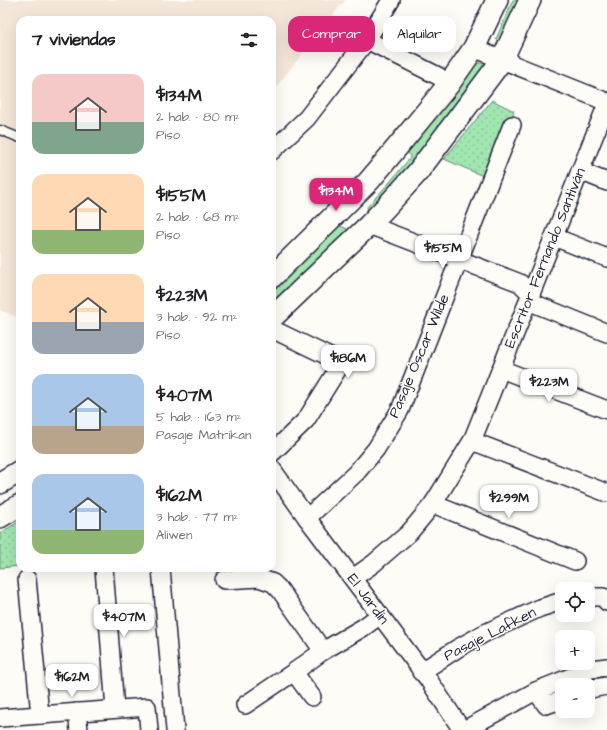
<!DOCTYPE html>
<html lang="es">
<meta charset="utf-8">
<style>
body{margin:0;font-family:"Architects Daughter",sans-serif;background:#f6f6f6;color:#202124;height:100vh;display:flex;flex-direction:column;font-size:15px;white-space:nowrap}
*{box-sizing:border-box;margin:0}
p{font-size:13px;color:#757577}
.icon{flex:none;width:22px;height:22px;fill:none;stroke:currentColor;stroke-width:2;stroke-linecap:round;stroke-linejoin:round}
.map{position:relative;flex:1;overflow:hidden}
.side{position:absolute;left:16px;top:16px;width:260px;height:556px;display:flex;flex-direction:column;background:#fff;border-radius:12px;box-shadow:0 4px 16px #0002}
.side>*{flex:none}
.banner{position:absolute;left:288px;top:16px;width:259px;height:36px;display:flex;gap:8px}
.tools{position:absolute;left:555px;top:582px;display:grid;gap:8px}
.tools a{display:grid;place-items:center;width:40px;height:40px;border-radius:8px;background:#fff;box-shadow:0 4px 16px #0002;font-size:20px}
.price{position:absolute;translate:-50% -34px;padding:0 9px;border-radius:8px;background:#fff;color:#222;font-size:13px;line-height:26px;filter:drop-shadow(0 1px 2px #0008)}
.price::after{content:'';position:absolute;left:50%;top:24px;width:12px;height:9px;margin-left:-6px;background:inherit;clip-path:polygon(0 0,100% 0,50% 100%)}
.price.selected{background:#db2777;color:#fff}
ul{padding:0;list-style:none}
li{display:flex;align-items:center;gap:12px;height:100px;padding:0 16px}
li span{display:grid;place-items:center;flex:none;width:112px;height:80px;border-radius:12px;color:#555}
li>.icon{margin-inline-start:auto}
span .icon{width:48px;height:48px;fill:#fffc;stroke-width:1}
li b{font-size:17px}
h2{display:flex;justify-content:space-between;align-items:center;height:48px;padding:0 16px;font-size:17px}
.tag{padding:0 14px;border-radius:12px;background:#fff;box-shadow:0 4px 16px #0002;font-size:14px;line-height:36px}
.tag.selected{background:#db2777;color:#fff}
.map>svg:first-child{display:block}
.built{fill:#f5e6da}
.green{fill:#a1e5b0;stroke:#628476}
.park{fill:url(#park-dots);stroke:#628476}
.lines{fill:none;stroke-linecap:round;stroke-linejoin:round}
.service-casing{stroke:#22223b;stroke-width:11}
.minor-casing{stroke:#22223b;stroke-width:20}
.tertiary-casing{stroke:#22223b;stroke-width:24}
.service{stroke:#fdfcf7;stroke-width:8}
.minor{stroke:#fdfcf7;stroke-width:17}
.tertiary{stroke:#fdfcf7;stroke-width:21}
.labels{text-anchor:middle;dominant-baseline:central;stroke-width:3;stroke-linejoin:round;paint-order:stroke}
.street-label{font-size:15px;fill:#22223b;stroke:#fdfcf7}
</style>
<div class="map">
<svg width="607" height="730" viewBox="0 0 607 730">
<defs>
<pattern id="park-dots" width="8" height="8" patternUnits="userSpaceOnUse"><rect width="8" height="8" fill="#a1e5b0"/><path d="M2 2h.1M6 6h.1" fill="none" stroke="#8ac498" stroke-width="1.8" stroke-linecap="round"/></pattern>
</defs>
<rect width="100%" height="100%" fill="#fdfcf7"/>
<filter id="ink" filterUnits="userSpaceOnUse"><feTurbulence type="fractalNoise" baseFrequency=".025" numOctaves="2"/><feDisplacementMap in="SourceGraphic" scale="8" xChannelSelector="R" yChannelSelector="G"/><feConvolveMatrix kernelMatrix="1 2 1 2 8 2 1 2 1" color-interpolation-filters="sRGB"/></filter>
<g filter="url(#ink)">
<polygon class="built" points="0,0 345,0 272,92 272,20 20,20 20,314 17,317 0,310"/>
<g class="green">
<polygon points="513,0 523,0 500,42 498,41 496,39"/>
<polygon points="476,63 482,63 485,67 389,194 368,212 367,207 389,183 410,158 410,156 408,153 409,149 474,64"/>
<polygon points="341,226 347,229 348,233 272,307 272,287 331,231 337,227"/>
</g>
<g class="park">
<polygon points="492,100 514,111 485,177 444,159"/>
<polygon points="20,521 20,566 0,568 0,533"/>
</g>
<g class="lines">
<defs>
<polyline id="service" points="0,130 20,138"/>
<g id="minor">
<polyline points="367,40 438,76 449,84"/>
<polyline points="474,48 502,60 607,102"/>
<polyline points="272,151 307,118 367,40 391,0"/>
<polyline points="580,171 607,182"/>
<polyline points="369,225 520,283 531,294"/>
<polyline points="554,237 607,258"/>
<polyline points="528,301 607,333"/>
<polyline points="272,329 336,360 339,367 306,420 272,453"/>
<polyline points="501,369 607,410"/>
<polyline points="472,441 607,493"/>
<polyline points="272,469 307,518 428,679 462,730"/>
<polyline points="433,504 575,561"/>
<polyline points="307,518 356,473 376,449 400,410 512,125"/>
<polyline points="104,568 115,709"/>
<polyline points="161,568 175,730"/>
<polyline points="353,578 373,564 409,533 433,504 472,441 607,104"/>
<polyline points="27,579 40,715"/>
<polyline points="224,580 259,578 273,583 280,590 323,651"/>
<polyline points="588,597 603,597 607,602"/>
<polyline points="294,672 312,697"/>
<polyline points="421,672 458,648 485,633 540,608 562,601"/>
<polyline points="588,690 595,688 607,686"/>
<polyline points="536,691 546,705 562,700"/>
<polyline points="245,705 294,672 323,651 364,627 380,615"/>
<polyline points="77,712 79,730"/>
<polyline points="0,718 147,707 149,730"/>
<polyline points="464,730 536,691 591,669 607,667"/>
</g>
<g id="tertiary">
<polyline points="272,277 369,181 404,139 449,84 474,48 497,0"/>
<polyline points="272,318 369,225 386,207 417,173 502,60 530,0"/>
<polyline points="0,483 20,471"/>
<polyline points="0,517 20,505"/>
</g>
</defs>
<use href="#service" class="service-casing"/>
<use href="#minor" class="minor-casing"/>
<use href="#tertiary" class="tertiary-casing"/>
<use href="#service" class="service"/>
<use href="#minor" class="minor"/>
<use href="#tertiary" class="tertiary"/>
</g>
</g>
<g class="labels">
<g class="street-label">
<text transform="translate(545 258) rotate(-68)">Escritor Fernando Santiván</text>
<text transform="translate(419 356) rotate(-67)">Pasaje Óscar Wilde</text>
<text transform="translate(368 599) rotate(53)">El Jardín</text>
<text transform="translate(490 634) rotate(-27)">Pasaje Lafken</text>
</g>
</g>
</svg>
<div class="tools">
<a><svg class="icon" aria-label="locate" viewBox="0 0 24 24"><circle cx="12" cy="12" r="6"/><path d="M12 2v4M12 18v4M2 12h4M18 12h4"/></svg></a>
<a>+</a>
<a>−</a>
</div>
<b class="price selected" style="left:336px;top:212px">$134M</b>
<b class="price" style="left:443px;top:269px">$155M</b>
<b class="price" style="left:348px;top:379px">$186M</b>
<b class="price" style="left:549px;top:403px">$223M</b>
<b class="price" style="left:509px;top:519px">$299M</b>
<b class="price" style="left:124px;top:638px">$407M</b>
<b class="price" style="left:72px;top:698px">$162M</b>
<div class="banner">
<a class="tag selected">Comprar</a>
<a class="tag">Alquilar</a>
</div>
<section class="side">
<h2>7 viviendas<svg class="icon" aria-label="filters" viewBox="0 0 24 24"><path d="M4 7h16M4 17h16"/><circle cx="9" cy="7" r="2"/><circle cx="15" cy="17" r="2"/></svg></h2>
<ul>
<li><span style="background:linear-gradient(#f6c9c9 60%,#7fa58c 0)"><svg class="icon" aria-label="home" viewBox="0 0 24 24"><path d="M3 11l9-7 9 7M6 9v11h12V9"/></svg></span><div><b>$134M</b><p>2 hab. · 80 m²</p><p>Piso</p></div></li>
<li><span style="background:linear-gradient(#ffd9b3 70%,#8fb573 0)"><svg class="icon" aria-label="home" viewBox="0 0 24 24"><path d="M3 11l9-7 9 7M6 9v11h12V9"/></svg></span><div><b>$155M</b><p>2 hab. · 68 m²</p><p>Piso</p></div></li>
<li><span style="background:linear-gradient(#ffd9b3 60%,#9aa5b1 0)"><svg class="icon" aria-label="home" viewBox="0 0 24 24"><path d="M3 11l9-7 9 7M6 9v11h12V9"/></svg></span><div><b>$223M</b><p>3 hab. · 92 m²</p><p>Piso</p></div></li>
<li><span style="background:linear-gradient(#a9c7e8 65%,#b9a48a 0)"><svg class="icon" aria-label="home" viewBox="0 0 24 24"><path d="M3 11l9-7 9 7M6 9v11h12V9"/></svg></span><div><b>$407M</b><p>5 hab. · 163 m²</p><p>Pasaje Matrikan</p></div></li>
<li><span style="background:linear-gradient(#a9c7e8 70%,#8fb573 0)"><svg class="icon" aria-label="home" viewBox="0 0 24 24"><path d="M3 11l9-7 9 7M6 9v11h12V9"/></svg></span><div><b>$162M</b><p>3 hab. · 77 m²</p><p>Aliwen</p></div></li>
</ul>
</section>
</div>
